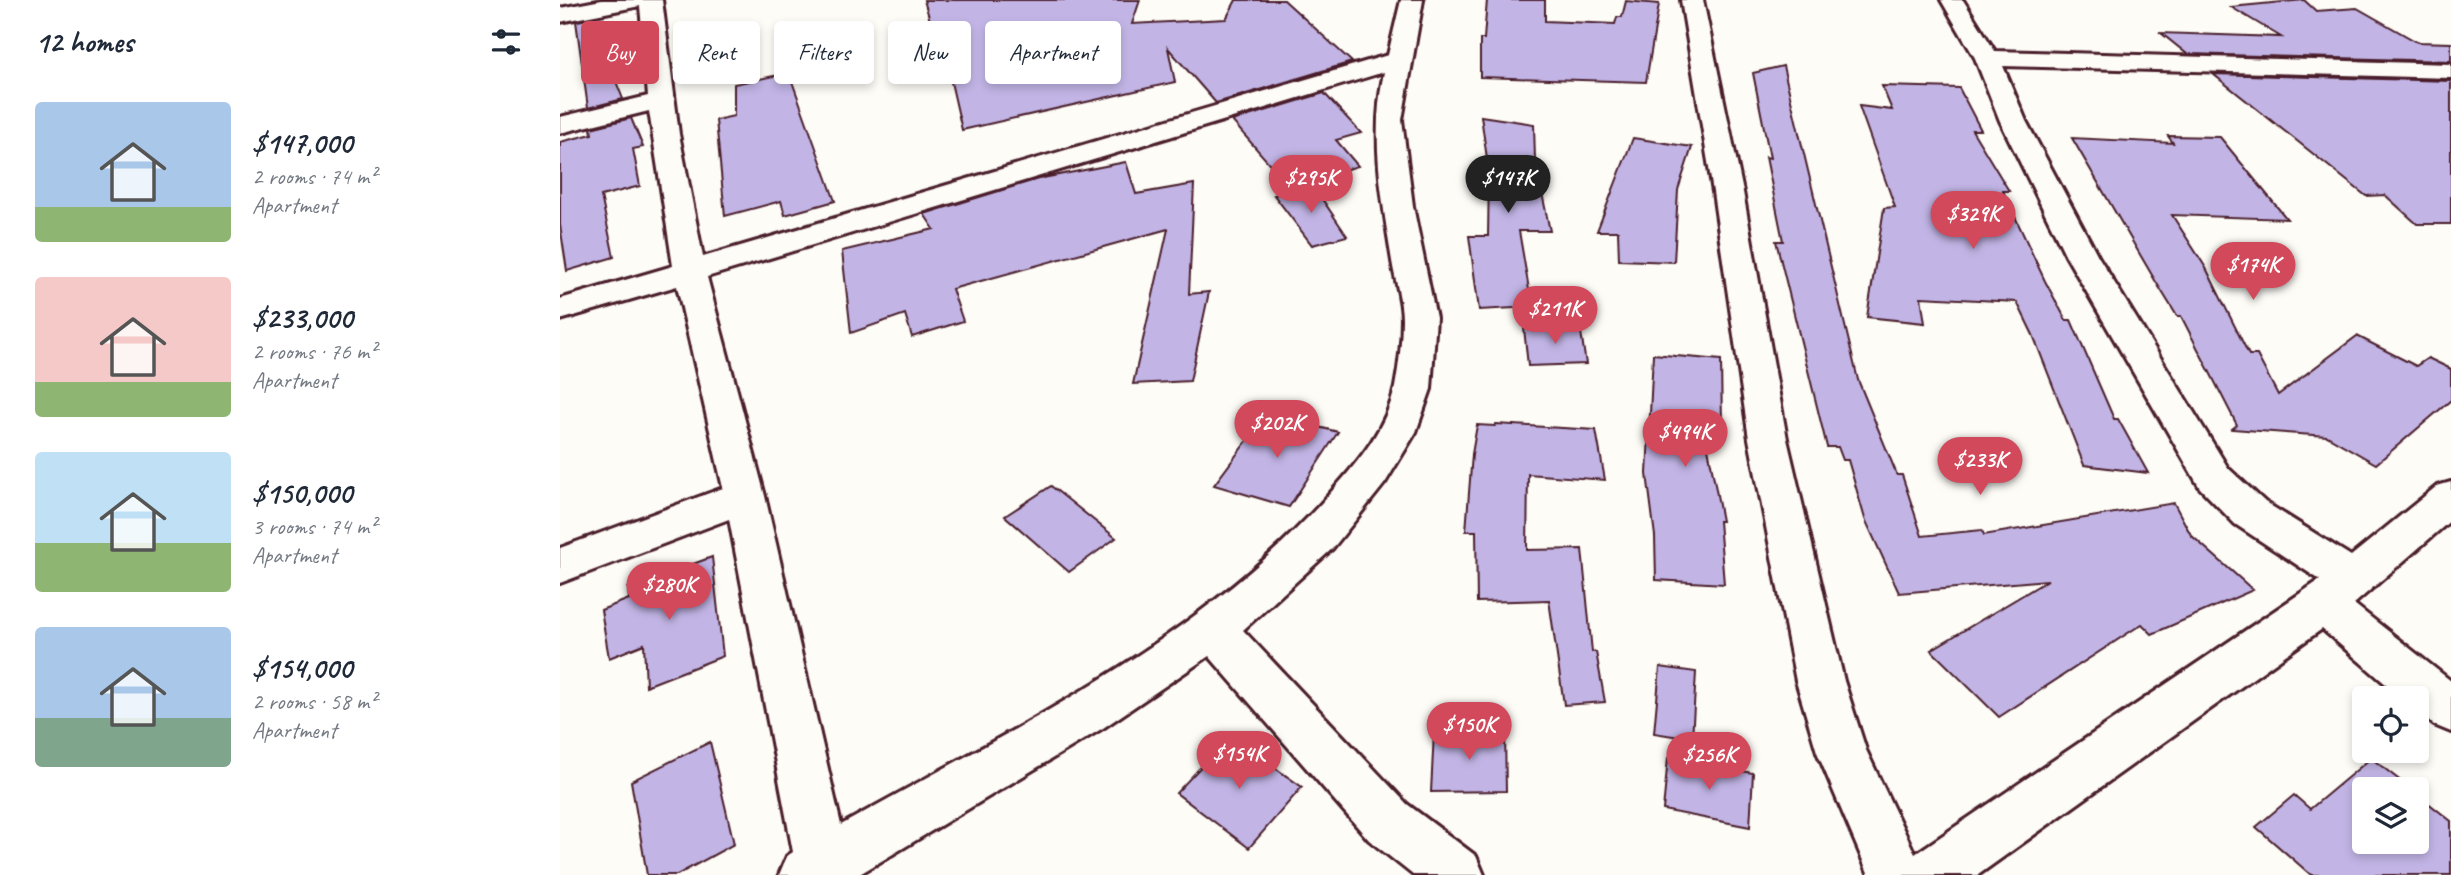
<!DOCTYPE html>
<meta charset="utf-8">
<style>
body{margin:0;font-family:Caveat,sans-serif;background:#f2f2f3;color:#1f2937;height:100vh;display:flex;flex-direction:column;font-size:26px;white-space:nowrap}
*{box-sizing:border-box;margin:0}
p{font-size:23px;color:#747a83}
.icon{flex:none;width:38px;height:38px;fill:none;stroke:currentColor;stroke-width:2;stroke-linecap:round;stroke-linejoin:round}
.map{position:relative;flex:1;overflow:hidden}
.drawer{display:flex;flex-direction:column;background:#fff;width:560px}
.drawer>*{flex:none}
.banner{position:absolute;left:21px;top:21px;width:665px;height:63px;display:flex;gap:14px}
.controls{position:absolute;left:1792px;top:686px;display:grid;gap:14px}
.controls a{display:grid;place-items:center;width:77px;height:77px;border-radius:7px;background:#fff;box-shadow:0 4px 10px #0003;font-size:35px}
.price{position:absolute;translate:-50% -60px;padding:0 16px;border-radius:24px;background:#d1495b;color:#fff;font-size:23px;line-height:46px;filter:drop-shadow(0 2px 4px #0008)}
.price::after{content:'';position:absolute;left:50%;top:42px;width:21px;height:16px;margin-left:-10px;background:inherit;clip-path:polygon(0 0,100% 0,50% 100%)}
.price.on{background:#222;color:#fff}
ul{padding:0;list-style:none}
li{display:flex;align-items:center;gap:21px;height:175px;padding:0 35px}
li span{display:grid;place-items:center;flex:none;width:196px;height:140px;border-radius:7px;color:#555}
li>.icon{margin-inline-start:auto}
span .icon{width:84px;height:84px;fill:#fffc;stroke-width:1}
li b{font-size:30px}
h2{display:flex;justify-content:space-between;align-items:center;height:84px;padding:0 35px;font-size:30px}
.tag{padding:0 24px;border-radius:7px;background:#fff;box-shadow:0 4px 10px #0003;font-size:24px;line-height:63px}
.tag.on{background:#d1495b;color:#fff}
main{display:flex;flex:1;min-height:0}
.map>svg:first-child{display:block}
.building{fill:#c2b5e6;stroke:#4a1f2b;stroke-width:2}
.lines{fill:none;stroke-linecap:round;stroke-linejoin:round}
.minor-casing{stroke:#4a1f2b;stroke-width:6}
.minor{fill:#fdfcf7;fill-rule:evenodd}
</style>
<main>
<section class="drawer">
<h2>12 homes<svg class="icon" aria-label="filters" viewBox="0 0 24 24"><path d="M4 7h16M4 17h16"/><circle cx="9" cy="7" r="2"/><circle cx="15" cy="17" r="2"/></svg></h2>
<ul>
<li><span style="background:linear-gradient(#a9c7e8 75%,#8fb573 0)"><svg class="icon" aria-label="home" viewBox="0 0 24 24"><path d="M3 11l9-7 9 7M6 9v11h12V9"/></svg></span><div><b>$147,000</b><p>2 rooms · 74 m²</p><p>Apartment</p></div></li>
<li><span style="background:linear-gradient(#f6c9c9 75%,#8fb573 0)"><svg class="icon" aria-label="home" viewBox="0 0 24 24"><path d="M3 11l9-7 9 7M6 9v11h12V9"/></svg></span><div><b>$233,000</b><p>2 rooms · 76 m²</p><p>Apartment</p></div></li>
<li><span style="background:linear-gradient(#bfe0f5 65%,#8fb573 0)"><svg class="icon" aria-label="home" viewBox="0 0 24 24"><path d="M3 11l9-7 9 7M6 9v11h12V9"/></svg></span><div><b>$150,000</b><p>3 rooms · 74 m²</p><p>Apartment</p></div></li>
<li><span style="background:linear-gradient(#a9c7e8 65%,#7fa58c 0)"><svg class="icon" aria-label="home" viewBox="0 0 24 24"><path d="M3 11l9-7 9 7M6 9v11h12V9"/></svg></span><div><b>$154,000</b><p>2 rooms · 58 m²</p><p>Apartment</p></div></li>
</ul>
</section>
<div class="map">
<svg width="1891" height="875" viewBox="0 0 1891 875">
<rect width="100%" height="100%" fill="#fdfcf7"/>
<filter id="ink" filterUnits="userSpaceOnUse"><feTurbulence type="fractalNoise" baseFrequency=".0143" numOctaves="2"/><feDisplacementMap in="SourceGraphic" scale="14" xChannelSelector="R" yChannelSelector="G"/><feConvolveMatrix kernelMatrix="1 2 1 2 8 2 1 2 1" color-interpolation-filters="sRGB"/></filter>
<g filter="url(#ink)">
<g class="building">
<polygon points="364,0 580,0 572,24 666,19 676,0 724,0 792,62 656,103 608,48 615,82 402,130 386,60 365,63 371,24"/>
<polygon points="927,0 985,0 985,21 1055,24 1057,17 1062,17 1066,1 1099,4 1086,82 920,77 920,39 924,39"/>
<polygon points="1744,0 1756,11 1797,8 1857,42 1891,43 1891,61 1627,54 1601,33 1721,37 1671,7"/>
<polygon points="31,19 63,99 28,108 16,21"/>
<polygon points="1223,66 1298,380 1337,475 1342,475 1362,536 1422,530 1424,535 1614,503 1631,535 1693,590 1592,634 1582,624 1439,717 1371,650 1488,580 1339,593 1305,519 1288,460 1283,460 1278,447 1267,447 1216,241 1223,241 1206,157 1210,158 1193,73"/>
<polygon points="229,73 275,201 225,215 221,201 165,216 156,120 174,116 174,84"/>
<polygon points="1653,74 1891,81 1891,224 1857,224 1825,195 1806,196"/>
<polygon points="1322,86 1399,88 1421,130 1412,130 1449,191 1443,191 1485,281 1506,320 1511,320 1554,419 1558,419 1588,473 1524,465 1473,335 1457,302 1361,297 1365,323 1307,317 1324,208 1335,207 1299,106 1332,110"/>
<polygon points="764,93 801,133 776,140 798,166 729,186 672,121"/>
<polygon points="921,116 974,124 975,160 990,231 959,231 972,307 919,310 909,236 928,236 929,173"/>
<polygon points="71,118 83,147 73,149 80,186 41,196 54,257 7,271 0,225 0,142 32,134 31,128"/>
<polygon points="1608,136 1660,137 1727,219 1612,215 1646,268 1689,355 1697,355 1718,395 1797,336 1856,366 1868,358 1891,369 1891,400 1816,464 1767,436 1672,429 1677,425 1621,316 1617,316 1596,282 1512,138 1613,143"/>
<polygon points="1073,138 1132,147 1118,190 1114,262 1059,260 1058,231 1037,231"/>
<polygon points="566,162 576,194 634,184 629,294 649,292 630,381 573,384 608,229 392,289 403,321 352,337 345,314 291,333 282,251 374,229 364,214 478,179"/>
<polygon points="752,184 787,236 752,245 714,195"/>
<polygon points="1020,326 1026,364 968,366 964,328"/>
<polygon points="1093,354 1161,360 1162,428 1144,427 1162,521 1159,521 1164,584 1096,580 1095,536 1087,474"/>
<polygon points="707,414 778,432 729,507 654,485"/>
<polygon points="936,424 1036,430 1045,480 968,474 967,550 1022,549 1032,652 1036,652 1045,702 1004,705 989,600 917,602 916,531 906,531 912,454 917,425 935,426"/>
<polygon points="491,486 556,538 509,572 445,516"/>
<polygon points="152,557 163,656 86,686 84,644 49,658 41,610 69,599 68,588"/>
<polygon points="1100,667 1136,672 1132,739 1094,733"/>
<polygon points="874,732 945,733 946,791 871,792"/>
<polygon points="670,736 742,787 689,848 616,793"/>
<polygon points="150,742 174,844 117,875 87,875 71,781"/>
<polygon points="1108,758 1193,773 1190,827 1103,810"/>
<polygon points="1811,758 1851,789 1804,789 1804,842 1857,842 1857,794 1891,821 1891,875 1751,875 1696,827 1734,795 1750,809"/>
</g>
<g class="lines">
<defs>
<g id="minor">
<path d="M42 0H102L119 134 143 257 828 55 841 0H863L842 120 853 206 876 318 871 389 856 432 825 483 773 548 683 630 847 804 916 856 924 875H853L809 840 649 656 543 728 298 875H219L227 856 233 852 169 519 0 583V548L163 488 117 286 0 320V299L113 266 89 111 0 133V117L88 96 80 6 0 22V8ZM824 72C810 135 822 199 832 261 835 280 842 300 842 319 842 340 839 366 835 387 827 427 799 461 773 490 642 641 452 729 281 825L205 496 147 277Z"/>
<polygon points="1121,0 1143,0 1183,192 1227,439 1284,681 1306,750 1355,854 1760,580 1675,524 1640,488 1506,256 1440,121 1415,58 1381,0 1403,0 1435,51 1891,64 1891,78 1443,66 1466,121 1538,256 1668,468 1705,502 1791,556 1877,486 1891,482 1891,520 1794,604 1891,681 1891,732 1874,725 1857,711 1857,698 1842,698 1762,629 1418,875 1309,875 1257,752 1236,681 1189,439 1153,192"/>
</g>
</defs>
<use href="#minor" class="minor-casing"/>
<use href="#minor" class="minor"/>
</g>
</g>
</svg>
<div class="controls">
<a><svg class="icon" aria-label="locate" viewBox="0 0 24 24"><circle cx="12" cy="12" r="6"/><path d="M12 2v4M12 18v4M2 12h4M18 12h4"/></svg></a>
<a><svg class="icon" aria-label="layers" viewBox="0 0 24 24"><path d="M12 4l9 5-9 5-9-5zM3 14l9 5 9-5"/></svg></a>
</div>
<b class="price" style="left:751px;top:215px">$295K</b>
<b class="price on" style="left:948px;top:215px">$147K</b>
<b class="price" style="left:1413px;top:251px">$329K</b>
<b class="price" style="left:1693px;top:302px">$174K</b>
<b class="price" style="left:995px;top:346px">$211K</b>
<b class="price" style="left:717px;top:460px">$202K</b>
<b class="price" style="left:1125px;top:469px">$494K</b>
<b class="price" style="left:1420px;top:497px">$233K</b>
<b class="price" style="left:109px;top:622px">$280K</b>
<b class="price" style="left:909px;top:762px">$150K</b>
<b class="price" style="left:679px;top:791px">$154K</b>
<b class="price" style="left:1149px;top:792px">$256K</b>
<div class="banner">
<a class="tag on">Buy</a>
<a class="tag">Rent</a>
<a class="tag">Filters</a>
<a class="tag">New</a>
<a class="tag">Apartment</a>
</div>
</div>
</main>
